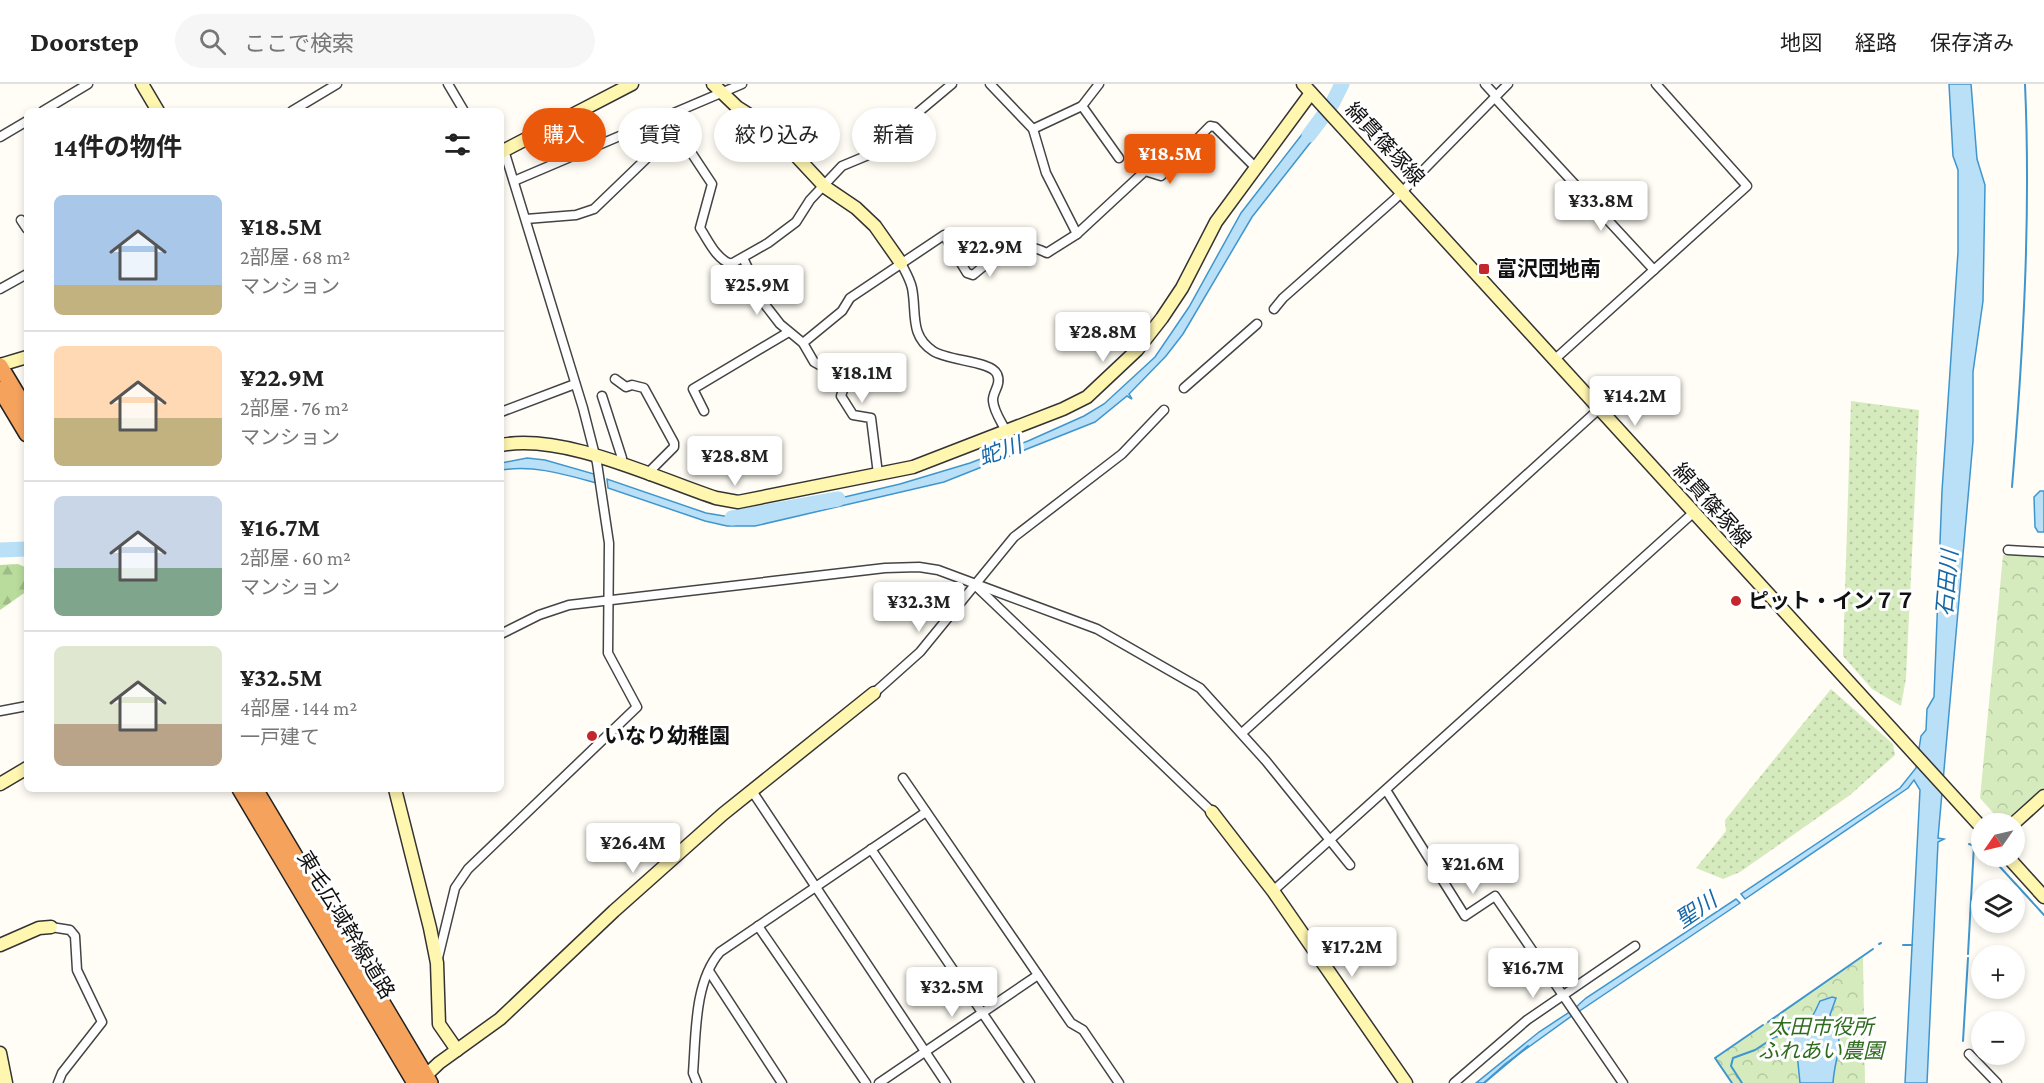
<!DOCTYPE html>
<html lang="ja">
<meta charset="utf-8">
<style>
body{margin:0;font-family:"Crimson Pro","Noto Sans JP",serif;background:#f6f6f6;color:#222;height:100vh;display:flex;flex-direction:column;font-size:22px;white-space:nowrap}
*{box-sizing:border-box;margin:0}
p{font-size:20px;color:#767676}
.icon{flex:none;width:33px;height:33px;fill:none;stroke:currentColor;stroke-width:2;stroke-linecap:round;stroke-linejoin:round}
.map{position:relative;flex:1;overflow:hidden}
.panel{position:absolute;left:24px;top:24px;width:480px;height:684px;display:flex;flex-direction:column;background:#fff;border-radius:9px;box-shadow:0 3px 9px #0003}
.panel>*{flex:none}
.top-card{position:absolute;left:522px;top:24px;width:570px;height:54px;display:flex;gap:12px}
.needle{width:39px;rotate:236deg}
.controls{position:absolute;left:1971px;top:729px;display:grid;gap:12px}
.controls a{display:grid;place-items:center;width:54px;height:54px;border-radius:50%;background:#fff;box-shadow:0 3px 9px #0003;font-size:30px}
.price{position:absolute;translate:-50% -51px;padding:0 14px;border-radius:6px;background:#fff;color:#222;font-size:20px;line-height:39px;filter:drop-shadow(0 2px 3px #0008)}
.price::after{content:'';position:absolute;left:50%;top:36px;width:18px;height:14px;margin-left:-9px;background:inherit;clip-path:polygon(0 0,100% 0,50% 100%)}
.price.selected{background:#ea580c;color:#fff}
ul{padding:0;list-style:none}
li{display:flex;align-items:center;gap:18px;height:150px;padding:0 30px}
li+li{border-top:2px solid #e0e0e0}
li span{display:grid;place-items:center;flex:none;width:168px;height:120px;border-radius:9px;color:#555}
li>.icon{margin-inline-start:auto}
span .icon{width:72px;height:72px;fill:#fffc;stroke-width:1}
li b{font-size:26px}
h2{display:flex;justify-content:space-between;align-items:center;height:72px;padding:0 30px;font-size:26px}
.tag{padding:0 21px;border-radius:27px;background:#fff;box-shadow:0 3px 9px #0003;font-size:21px;line-height:54px}
.tag.selected{background:#ea580c;color:#fff}
header{display:flex;align-items:center;gap:36px;box-sizing:border-box;height:84px;padding:0 30px;background:#fff;border-bottom:2px solid #e0e0e0}
header strong{font-size:28px}
nav{display:flex;gap:33px;margin-inline-start:auto;font-size:21px}
.search{width:420px;height:54px;background:#f6f6f6;display:flex;align-items:center;gap:15px;box-sizing:border-box;padding:0 21px;border-radius:33px;color:#767676;font-size:22px}
.map>svg:first-child{display:block}
.grass{fill:url(#grass-dots)}
.forest{fill:url(#forest-firs)}
.park{fill:url(#park-crowns)}
.water{fill:#b9e0f7;stroke:#3f96cf;stroke-width:1.5}
.lines{fill:none;stroke-linecap:round;stroke-linejoin:round}
.stream{stroke:#3f96cf;stroke-width:2}
.river{stroke:#b9e0f7;stroke-width:15}
.street-casing{stroke:#444;stroke-width:11}
.secondary-casing{stroke:#333;stroke-width:15}
.highway-casing{stroke:#222;stroke-width:18}
.street{stroke:#fff;stroke-width:8}
.secondary{stroke:#fff6b0;stroke-width:12}
.highway{stroke:#f5a25d;stroke-width:15}
.poi-dot{fill:#c4262e;stroke:#fff;stroke-width:2}
.labels{text-anchor:middle;dominant-baseline:central;stroke-width:6;stroke-linejoin:round;paint-order:stroke}
.street-label{font-size:21px;fill:#111;stroke:#fff}
.poi-label{font-size:21px;font-weight:bold;fill:#111;stroke:#fff;text-anchor:start}
.park-label{font-size:21px;font-style:italic;fill:#2f6b1f;stroke:#fff}
.water-label{font-size:22px;font-style:italic;fill:#1768a6;stroke:#fff}
</style>
<header>
<strong>Doorstep</strong>
<div class="search"><svg class="icon" aria-label="search" viewBox="0 0 24 24"><circle cx="10" cy="10" r="6"/><path d="M15 15l6 6"/></svg>ここで検索</div>
<nav><a>地図</a><a>経路</a><a>保存済み</a></nav>
</header>
<div class="map">
<svg width="2044" height="999" viewBox="0 0 2044 999">
<defs>
<pattern id="grass-dots" width="8" height="8" patternUnits="userSpaceOnUse" patternTransform="scale(1.5)"><rect width="8" height="8" fill="#d5ebbd"/><path d="M2 2h.1M6 6h.1" fill="none" stroke="#b6c8a1" stroke-width="1.8" stroke-linecap="round"/></pattern>
<pattern id="forest-firs" width="22" height="20" patternUnits="userSpaceOnUse" patternTransform="scale(1.5)"><rect width="22" height="20" fill="#b9dc9c"/><path d="M5 1l3.5 6h-7zM16 11l3.5 6h-7z" fill="#9ebc85"/></pattern>
<pattern id="park-crowns" width="20" height="18" patternUnits="userSpaceOnUse" patternTransform="scale(1.5)"><rect width="20" height="18" fill="#d5ebbd"/><path d="M2 6a3 3 0 1 1 6 0M12 15a3 3 0 1 1 6 0" fill="none" stroke="#b6c8a1"/></pattern>
</defs>
<rect width="100%" height="100%" fill="#fffdf5"/>
<g class="grass">
<polygon points="1851,317 1919,326 1906,594 1901,622 1872,605 1843,572"/>
<polygon points="1831,605 1893,660 1895,671 1850,711 1740,788 1723,795 1696,784 1726,747 1725,736"/>
</g>
<polygon class="forest" points="18,480 27,484 27,507 0,526 0,481"/>
<g class="park">
<polygon points="2003,471 2044,473 2044,703 2002,739 1980,714"/>
<polygon points="1863,873 1865,999 1732,999 1715,974"/>
</g>
<g class="water">
<polygon points="1949,0 1971,0 1977,75 1985,101 1983,217 1973,288 1973,357 1938,754 1944,755 1938,758 1927,999 1905,999 1920,706 1914,696 1908,704 1745,815 1741,810 1900,704 1916,684 1921,652 1926,646 1927,625 1934,613 1942,407 1958,168 1958,86 1953,72"/>
<polygon points="1317,31 1325,40 1252,133 1183,250 1166,272 1129,310 1132,315 1127,312 1095,338 944,398 755,442 727,442 705,437 608,404 607,395 706,429 736,434 785,427 900,400 970,379 1028,357 1084,332 1104,320 1155,273 1189,223 1241,129"/>
<path d="M527 374 545 376 594 390 596 399C563 390 535 381 501 386V379Z"/>
<polygon points="2040,407 2044,407 2044,448 2038,448 2035,443 2034,413"/>
<polygon points="1736,815 1740,819 1578,928 1575,924 1586,914"/>
<path d="M1832 913 1836 914 1830 931C1847 961 1835 968 1833 999H1800L1797 969 1787 947 1792 940C1814 937 1811 935 1820 917Z"/>
<polygon points="1571,927 1573,931 1505,980 1484,999 1476,999 1539,948"/>
</g>
<g class="lines">
<g class="stream">
<path d="M2012 403C2023 269 2031 135 2025 0"/>
<polyline points="1969,760 1982,765"/>
<polyline points="1990,772 2044,831"/>
<polyline points="1879,860 1881,859"/>
<polyline points="1903,861 1912,861"/>
<polyline points="1968,870 1974,761"/>
<polyline points="1768,938 1873,865"/>
<polyline points="1963,957 1968,874"/>
<polyline points="1484,999 1528,962"/>
<polyline points="1732,999 1715,974 1763,941"/>
<polyline points="1742,999 1731,982 1733,974 1755,966 1775,953 1788,950"/>
</g>
<g class="river">
<polyline points="1309,51 1332,20 1342,0"/>
<polyline points="732,434 838,415"/>
<polyline points="0,466 27,465"/>
</g>
<defs>
<g id="street">
<polyline points="448,0 464,27"/>
<polyline points="990,0 1033,45 1046,89 1077,150"/>
<polyline points="1485,0 1496,12"/>
<polyline points="1495,14 1654,186"/>
<polyline points="1082,22 1119,74"/>
<polyline points="43,27 88,0"/>
<polyline points="292,27 337,0"/>
<path d="M667 32 712 100 700 144C708 156 716 175 731 180L768 159 796 138 810 116 842 82 866 72 952 0"/>
<polyline points="1033,45 1082,22 1099,0"/>
<polyline points="0,53 27,37"/>
<polyline points="514,97 742,0"/>
<polyline points="526,135 576,131 594,125 648,73 678,49"/>
<polyline points="21,136 27,145"/>
<polyline points="743,174 766,222 780,240 803,259 814,278 834,289 844,303 841,312 853,331 871,334 878,390"/>
<path d="M901 179C905 187 910 195 912 204 917 229 909 251 933 267 948 277 991 277 997 290 1002 301 992 308 993 317 994 328 1001 337 1006 347"/>
<polyline points="0,205 27,190"/>
<polyline points="1274,225 1283,214 1395,115 1508,0"/>
<path d="M803 259 842 227 850 214 944 151 967 189 973 191C998 171 1013 152 1047 169L1077 150 1145 87 1161 92 1210 42 1215 43 1256 84"/>
<polyline points="1554,276 1747,102 1656,0"/>
<polyline points="615,295 626,303 632,301 644,304 674,359 674,363 650,387 650,392"/>
<polyline points="1184,304 1257,240"/>
<polyline points="602,312 622,374 620,381"/>
<polyline points="704,327 693,305 787,249"/>
<polyline points="501,328 575,300"/>
<polyline points="2008,466 2044,468"/>
<polyline points="977,503 1212,728"/>
<polyline points="501,550 539,531 569,521 885,484 919,483 938,486 1097,545 1200,604 1266,677 1350,781"/>
<polyline points="874,609 920,568 1014,453 1122,370 1164,326"/>
<polyline points="0,627 27,622"/>
<polyline points="1242,649 1599,325"/>
<polyline points="903,694 1071,939 1083,946 1119,999"/>
<polyline points="1386,706 1465,832 1495,812 1623,999"/>
<polyline points="752,707 946,999"/>
<polyline points="871,765 1030,999"/>
<polyline points="1273,807 1693,429"/>
<polyline points="758,842 866,999"/>
<polyline points="51,843 70,846 75,852 77,886 102,938 62,989 58,999"/>
<polyline points="438,874 455,804 468,785 637,623 608,569 609,459 597,379 583,324 504,66"/>
<polyline points="709,887 782,999"/>
<polyline points="1969,970 1997,999"/>
<path d="M697 999 693 989C696 951 694 898 720 868L926 728"/>
<polyline points="879,999 1038,891"/>
<polyline points="1454,999 1527,936 1635,862"/>
</g>
<g id="secondary">
<polyline points="142,0 158,27"/>
<polyline points="713,0 737,23 770,44 825,103 856,124 875,142 901,179"/>
<polyline points="1303,0 1982,744"/>
<polyline points="501,68 632,0"/>
<polyline points="0,281 27,273"/>
<path d="M501 361C564 349 655 394 716 414L738 418 913 383 1063 325 1087 313 1137 266 1162 234 1182 204 1216 138 1311 9"/>
<polyline points="0,700 27,684"/>
<polyline points="395,705 430,844 437,879 439,940 457,966"/>
<polyline points="1212,728 1273,807 1406,999"/>
<polyline points="2013,740 2044,712"/>
<polyline points="2007,772 2044,813"/>
<polyline points="0,861 39,844 51,843"/>
<polyline points="0,969 6,999"/>
<polyline points="420,997 439,979 500,935 614,827 723,730 874,609"/>
</g>
<g id="highway">
<polyline points="0,282 27,327"/>
<polyline points="0,305 27,350"/>
<polyline points="240,705 415,999"/>
<polyline points="255,705 430,999"/>
</g>
</defs>
<use href="#street" class="street-casing"/>
<use href="#secondary" class="secondary-casing"/>
<use href="#highway" class="highway-casing"/>
<use href="#street" class="street"/>
<use href="#secondary" class="secondary"/>
<use href="#highway" class="highway"/>
</g>
<g class="poi-dot">
<rect x="1478" y="179" width="12" height="12" rx="3"/>
<circle cx="1736" cy="517" r="6"/>
<circle cx="592" cy="652" r="6"/>
</g>
<g class="labels">
<g class="street-label">
<text transform="translate(1385 60) rotate(47)">綿貫篠塚線</text>
<text transform="translate(1712 421) rotate(48)">綿貫篠塚線</text>
<text transform="translate(346 841) rotate(59)">東毛広域幹線道路</text>
</g>
<g class="poi-label">
<text x="1496" y="185">富沢団地南</text>
<text x="1748" y="517">ピット・イン７７</text>
<text x="604" y="652">いなり幼稚園</text>
</g>
<g class="park-label">
<text x="1821" y="943">太田市役所<tspan x="1821" dy="24">ふれあい農園</tspan></text>
</g>
<g class="water-label">
<text transform="translate(1000 367) rotate(-19)">蛇川</text>
<text transform="translate(1947 499) rotate(-85)">石田川</text>
<text transform="translate(1696 826) rotate(-34)">聖川</text>
</g>
</g>
</svg>
<div class="controls">
<a><svg class="needle" viewBox="-14 -14 28 28"><path d="M0-13l5 13h-10z" fill="#e53935"/><path d="M0 13l5-13h-10z" fill="#767676"/></svg></a>
<a><svg class="icon" aria-label="layers" viewBox="0 0 24 24"><path d="M12 4l9 5-9 5-9-5zM3 14l9 5 9-5"/></svg></a>
<a>+</a>
<a>−</a>
</div>
<b class="price selected" style="left:1170px;top:101px">¥18.5M</b>
<b class="price" style="left:1601px;top:148px">¥33.8M</b>
<b class="price" style="left:990px;top:194px">¥22.9M</b>
<b class="price" style="left:757px;top:232px">¥25.9M</b>
<b class="price" style="left:1103px;top:279px">¥28.8M</b>
<b class="price" style="left:862px;top:320px">¥18.1M</b>
<b class="price" style="left:1635px;top:343px">¥14.2M</b>
<b class="price" style="left:735px;top:403px">¥28.8M</b>
<b class="price" style="left:919px;top:549px">¥32.3M</b>
<b class="price" style="left:633px;top:790px">¥26.4M</b>
<b class="price" style="left:1473px;top:811px">¥21.6M</b>
<b class="price" style="left:1352px;top:894px">¥17.2M</b>
<b class="price" style="left:1533px;top:915px">¥16.7M</b>
<b class="price" style="left:952px;top:934px">¥32.5M</b>
<div class="top-card">
<a class="tag selected">購入</a>
<a class="tag">賃貸</a>
<a class="tag">絞り込み</a>
<a class="tag">新着</a>
</div>
<section class="panel">
<h2>14件の物件<svg class="icon" aria-label="filters" viewBox="0 0 24 24"><path d="M4 7h16M4 17h16"/><circle cx="9" cy="7" r="2"/><circle cx="15" cy="17" r="2"/></svg></h2>
<ul>
<li><span style="background:linear-gradient(#a9c7e8 75%,#c2b280 0)"><svg class="icon" aria-label="home" viewBox="0 0 24 24"><path d="M3 11l9-7 9 7M6 9v11h12V9"/></svg></span><div><b>¥18.5M</b><p>2部屋 · 68 m²</p><p>マンション</p></div></li>
<li><span style="background:linear-gradient(#ffd9b3 60%,#c2b280 0)"><svg class="icon" aria-label="home" viewBox="0 0 24 24"><path d="M3 11l9-7 9 7M6 9v11h12V9"/></svg></span><div><b>¥22.9M</b><p>2部屋 · 76 m²</p><p>マンション</p></div></li>
<li><span style="background:linear-gradient(#c9d6e8 60%,#7fa58c 0)"><svg class="icon" aria-label="home" viewBox="0 0 24 24"><path d="M3 11l9-7 9 7M6 9v11h12V9"/></svg></span><div><b>¥16.7M</b><p>2部屋 · 60 m²</p><p>マンション</p></div></li>
<li><span style="background:linear-gradient(#dfe7d0 65%,#b9a48a 0)"><svg class="icon" aria-label="home" viewBox="0 0 24 24"><path d="M3 11l9-7 9 7M6 9v11h12V9"/></svg></span><div><b>¥32.5M</b><p>4部屋 · 144 m²</p><p>一戸建て</p></div></li>
</ul>
</section>
</div>
